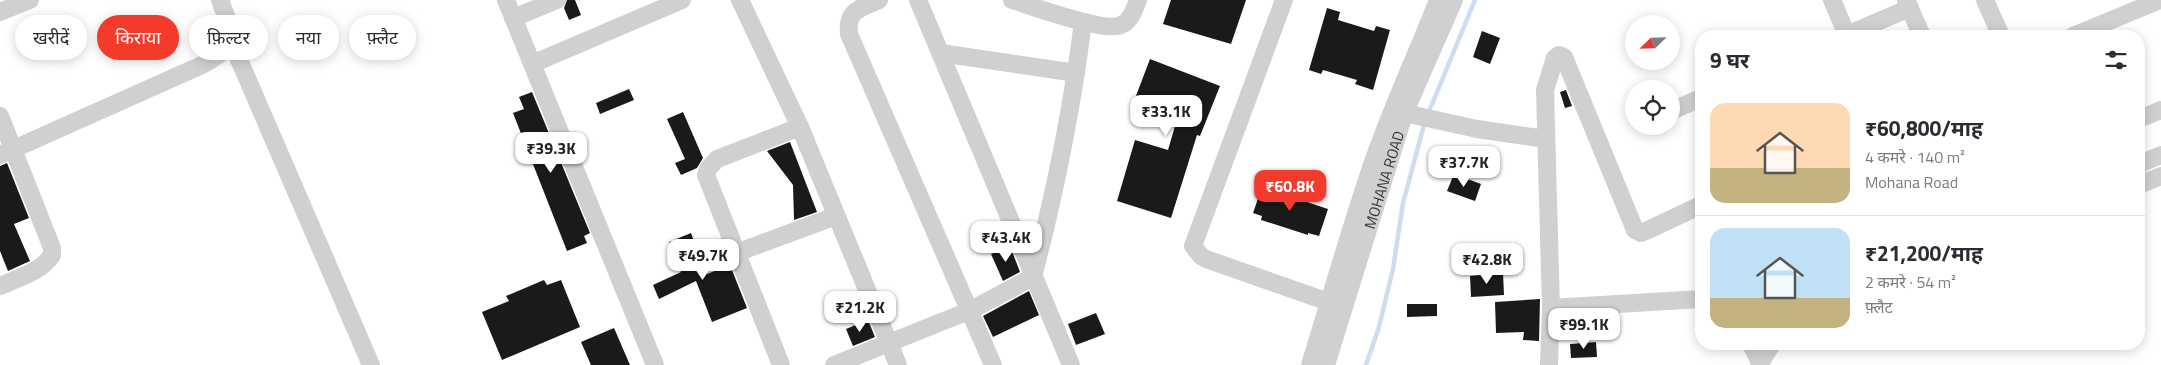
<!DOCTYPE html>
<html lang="hi">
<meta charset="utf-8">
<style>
body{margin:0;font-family:"Titillium Web","Noto Sans Devanagari",sans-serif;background:#f2f2f3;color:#2b2b33;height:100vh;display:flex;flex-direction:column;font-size:19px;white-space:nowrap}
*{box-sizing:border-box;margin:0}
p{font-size:16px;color:#7c7c81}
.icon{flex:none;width:28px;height:28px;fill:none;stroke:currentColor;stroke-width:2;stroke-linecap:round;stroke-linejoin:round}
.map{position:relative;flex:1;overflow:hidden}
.sheet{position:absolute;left:1695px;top:30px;width:450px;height:320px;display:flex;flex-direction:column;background:#fff;border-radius:20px;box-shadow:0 2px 12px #0003}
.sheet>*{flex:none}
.hud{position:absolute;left:15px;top:15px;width:475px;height:45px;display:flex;gap:10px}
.needle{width:32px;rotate:247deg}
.controls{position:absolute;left:1625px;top:15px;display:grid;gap:10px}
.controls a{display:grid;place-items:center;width:55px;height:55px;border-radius:50%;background:#fff;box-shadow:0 2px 12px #0003;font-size:25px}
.price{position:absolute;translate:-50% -42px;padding:0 11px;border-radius:10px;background:#fff;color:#222;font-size:16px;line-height:32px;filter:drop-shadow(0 1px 2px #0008)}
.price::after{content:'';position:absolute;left:50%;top:30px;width:15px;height:11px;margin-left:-8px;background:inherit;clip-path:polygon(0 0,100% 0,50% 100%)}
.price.active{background:#f33b2c;color:#fff}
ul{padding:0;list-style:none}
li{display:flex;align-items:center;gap:15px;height:125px;padding:0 15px}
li+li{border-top:1px solid #e1e1e2}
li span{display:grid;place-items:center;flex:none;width:140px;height:100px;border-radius:15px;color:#555}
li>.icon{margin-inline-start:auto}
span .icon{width:60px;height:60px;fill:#fffc;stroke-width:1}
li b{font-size:21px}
h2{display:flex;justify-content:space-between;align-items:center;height:60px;padding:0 15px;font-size:21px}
.tag{padding:0 18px;border-radius:22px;background:#fff;box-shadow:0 2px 12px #0003;font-size:18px;line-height:45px}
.tag.active{background:#f33b2c;color:#fff}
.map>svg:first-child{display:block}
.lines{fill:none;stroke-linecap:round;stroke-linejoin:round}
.stream{stroke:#ccddf0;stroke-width:4.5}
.building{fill:#1a1a1a}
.minor{stroke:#d0d0d0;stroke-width:18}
.labels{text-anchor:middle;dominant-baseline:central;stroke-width:5;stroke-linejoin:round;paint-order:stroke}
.street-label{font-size:15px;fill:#333;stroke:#fff}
</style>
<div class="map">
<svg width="2161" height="365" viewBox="0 0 2161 365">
<rect width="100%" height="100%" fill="#fff"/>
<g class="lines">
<g class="stream">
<polyline points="1428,114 1475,0"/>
<polyline points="1366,365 1379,327 1393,269 1403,203 1425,121"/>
</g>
</g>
<g class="building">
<polygon points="567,0 575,0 581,15 569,20 564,8"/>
<polygon points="1171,0 1246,0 1231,44 1163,24"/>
<polygon points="1327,8 1340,12 1338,20 1374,31 1376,26 1390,30 1373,90 1355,84 1357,80 1323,70 1321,74 1309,70"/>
<polygon points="1482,31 1500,38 1490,64 1473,57"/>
<polygon points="1150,59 1220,86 1200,136 1197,135 1171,218 1117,201 1135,140 1168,150 1175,126 1131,109"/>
<polygon points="629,89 634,100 600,114 596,103"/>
<polygon points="1566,90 1572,106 1565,108 1560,92"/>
<polygon points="532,92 590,233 584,236 587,243 567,251 513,113 524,109 519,97"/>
<polygon points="683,112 703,158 697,168 681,175 675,163 685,159 667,119"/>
<polygon points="790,142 817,212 794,220 793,185 767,151"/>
<polygon points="7,163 29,218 14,224 30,261 8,271 0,251 0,166"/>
<polygon points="1454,174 1481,184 1475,201 1447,191"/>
<polygon points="1262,187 1328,209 1319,236 1308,233 1308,235 1261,220 1262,216 1253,213"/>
<polygon points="691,233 707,274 730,265 747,308 712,322 696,281 659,299 653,285 681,272 669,242"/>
<polygon points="1010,246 1020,272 1003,281 991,254"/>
<polygon points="1503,273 1504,295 1471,297 1470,276"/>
<polygon points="544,280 547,285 561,280 580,327 502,360 482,312 509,301 506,296"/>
<polygon points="1029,291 1039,315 993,337 983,316"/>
<polygon points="1540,299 1539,341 1523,340 1524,332 1496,333 1495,302"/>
<polygon points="1407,304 1437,304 1437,316 1407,317"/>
<polygon points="1096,313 1105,334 1076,345 1068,324"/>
<polygon points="868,320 875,337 853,346 846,329"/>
<polygon points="614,328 630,365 591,365 581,342"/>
<polygon points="1596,342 1597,357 1571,358 1570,344"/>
</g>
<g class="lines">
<g class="minor">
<polyline points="506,0 655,365"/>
<polyline points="740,0 800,127 898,365"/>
<path d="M879 0C861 8 846 10 849 34L993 365"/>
<polyline points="918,0 1071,365"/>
<path d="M1012 0C1032 6 1105 33 1121 25 1131 21 1134 10 1138 0"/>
<polyline points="1284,0 1193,246 1201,256 1206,259 1343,307"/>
<polyline points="1832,0 1847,35"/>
<polyline points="1906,0 1922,36"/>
<polyline points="1985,0 2001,36"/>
<polyline points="0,12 30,0"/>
<polyline points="513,18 557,0"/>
<polyline points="1844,36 1910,8"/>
<polyline points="2073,36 2160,0"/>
<polyline points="231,41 371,365"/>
<polyline points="940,53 1076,73"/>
<polyline points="532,64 682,0"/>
<polyline points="1395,111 1477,129 1546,139"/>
<polyline points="1671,111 1701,98"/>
<path d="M0 116 52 248V255C41 272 18 278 0 286"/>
<polyline points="2139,119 2161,110"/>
<path d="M0 155 202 65C216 57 233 49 232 32L220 0"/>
<polyline points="2139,164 2161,155"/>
<polyline points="2139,185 2161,176"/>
<polyline points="736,253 836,216"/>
<polyline points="1551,308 1701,299"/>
<polyline points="1751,344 1760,363"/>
<polyline points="781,365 706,175 708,169 717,159 800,127"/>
<path d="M834 365 971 310 1033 277C1055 193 1072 108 1083 22"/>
<path d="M1310 365C1331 297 1350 229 1373 162 1392 107 1417 54 1438 0"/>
<path id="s1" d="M1326 365 1404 114 1454 0"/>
<polyline points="1549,365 1551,308 1545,90 1555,58 1559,55 1564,57 1635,230 1641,233 1646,231 1701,205"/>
<polyline points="1759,365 1772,344"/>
</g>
</g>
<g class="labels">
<g class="street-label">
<text stroke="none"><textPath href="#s1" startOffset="194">MOHANA ROAD</textPath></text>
</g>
</g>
</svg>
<div class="controls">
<a><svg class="needle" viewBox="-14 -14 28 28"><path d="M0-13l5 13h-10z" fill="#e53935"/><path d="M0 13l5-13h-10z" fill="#7c7c81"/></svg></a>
<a><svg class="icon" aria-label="locate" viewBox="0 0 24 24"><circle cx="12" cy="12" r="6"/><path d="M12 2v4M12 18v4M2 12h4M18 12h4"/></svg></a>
</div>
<b class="price" style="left:1166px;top:137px">₹33.1K</b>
<b class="price" style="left:551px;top:174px">₹39.3K</b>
<b class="price" style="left:1464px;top:188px">₹37.7K</b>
<b class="price active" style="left:1290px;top:212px">₹60.8K</b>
<b class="price" style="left:1006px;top:263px">₹43.4K</b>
<b class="price" style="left:703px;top:281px">₹49.7K</b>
<b class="price" style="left:1487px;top:285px">₹42.8K</b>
<b class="price" style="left:860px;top:333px">₹21.2K</b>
<b class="price" style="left:1584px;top:350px">₹99.1K</b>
<div class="hud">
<a class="tag">खरीदें</a>
<a class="tag active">किराया</a>
<a class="tag">फ़िल्टर</a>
<a class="tag">नया</a>
<a class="tag">फ़्लैट</a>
</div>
<section class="sheet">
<h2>9 घर<svg class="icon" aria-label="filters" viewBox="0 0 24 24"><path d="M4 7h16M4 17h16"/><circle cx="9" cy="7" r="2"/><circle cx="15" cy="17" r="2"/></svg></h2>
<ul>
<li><span style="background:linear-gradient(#ffd9b3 65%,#c2b280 0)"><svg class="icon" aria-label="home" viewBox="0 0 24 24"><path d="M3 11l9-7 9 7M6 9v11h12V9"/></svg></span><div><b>₹60,800/माह</b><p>4 कमरे · 140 m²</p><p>Mohana Road</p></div></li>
<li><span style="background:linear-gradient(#bfe0f5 70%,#c2b280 0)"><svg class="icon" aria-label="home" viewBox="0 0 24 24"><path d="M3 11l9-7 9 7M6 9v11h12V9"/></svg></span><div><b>₹21,200/माह</b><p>2 कमरे · 54 m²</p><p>फ़्लैट</p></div></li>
</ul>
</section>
</div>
